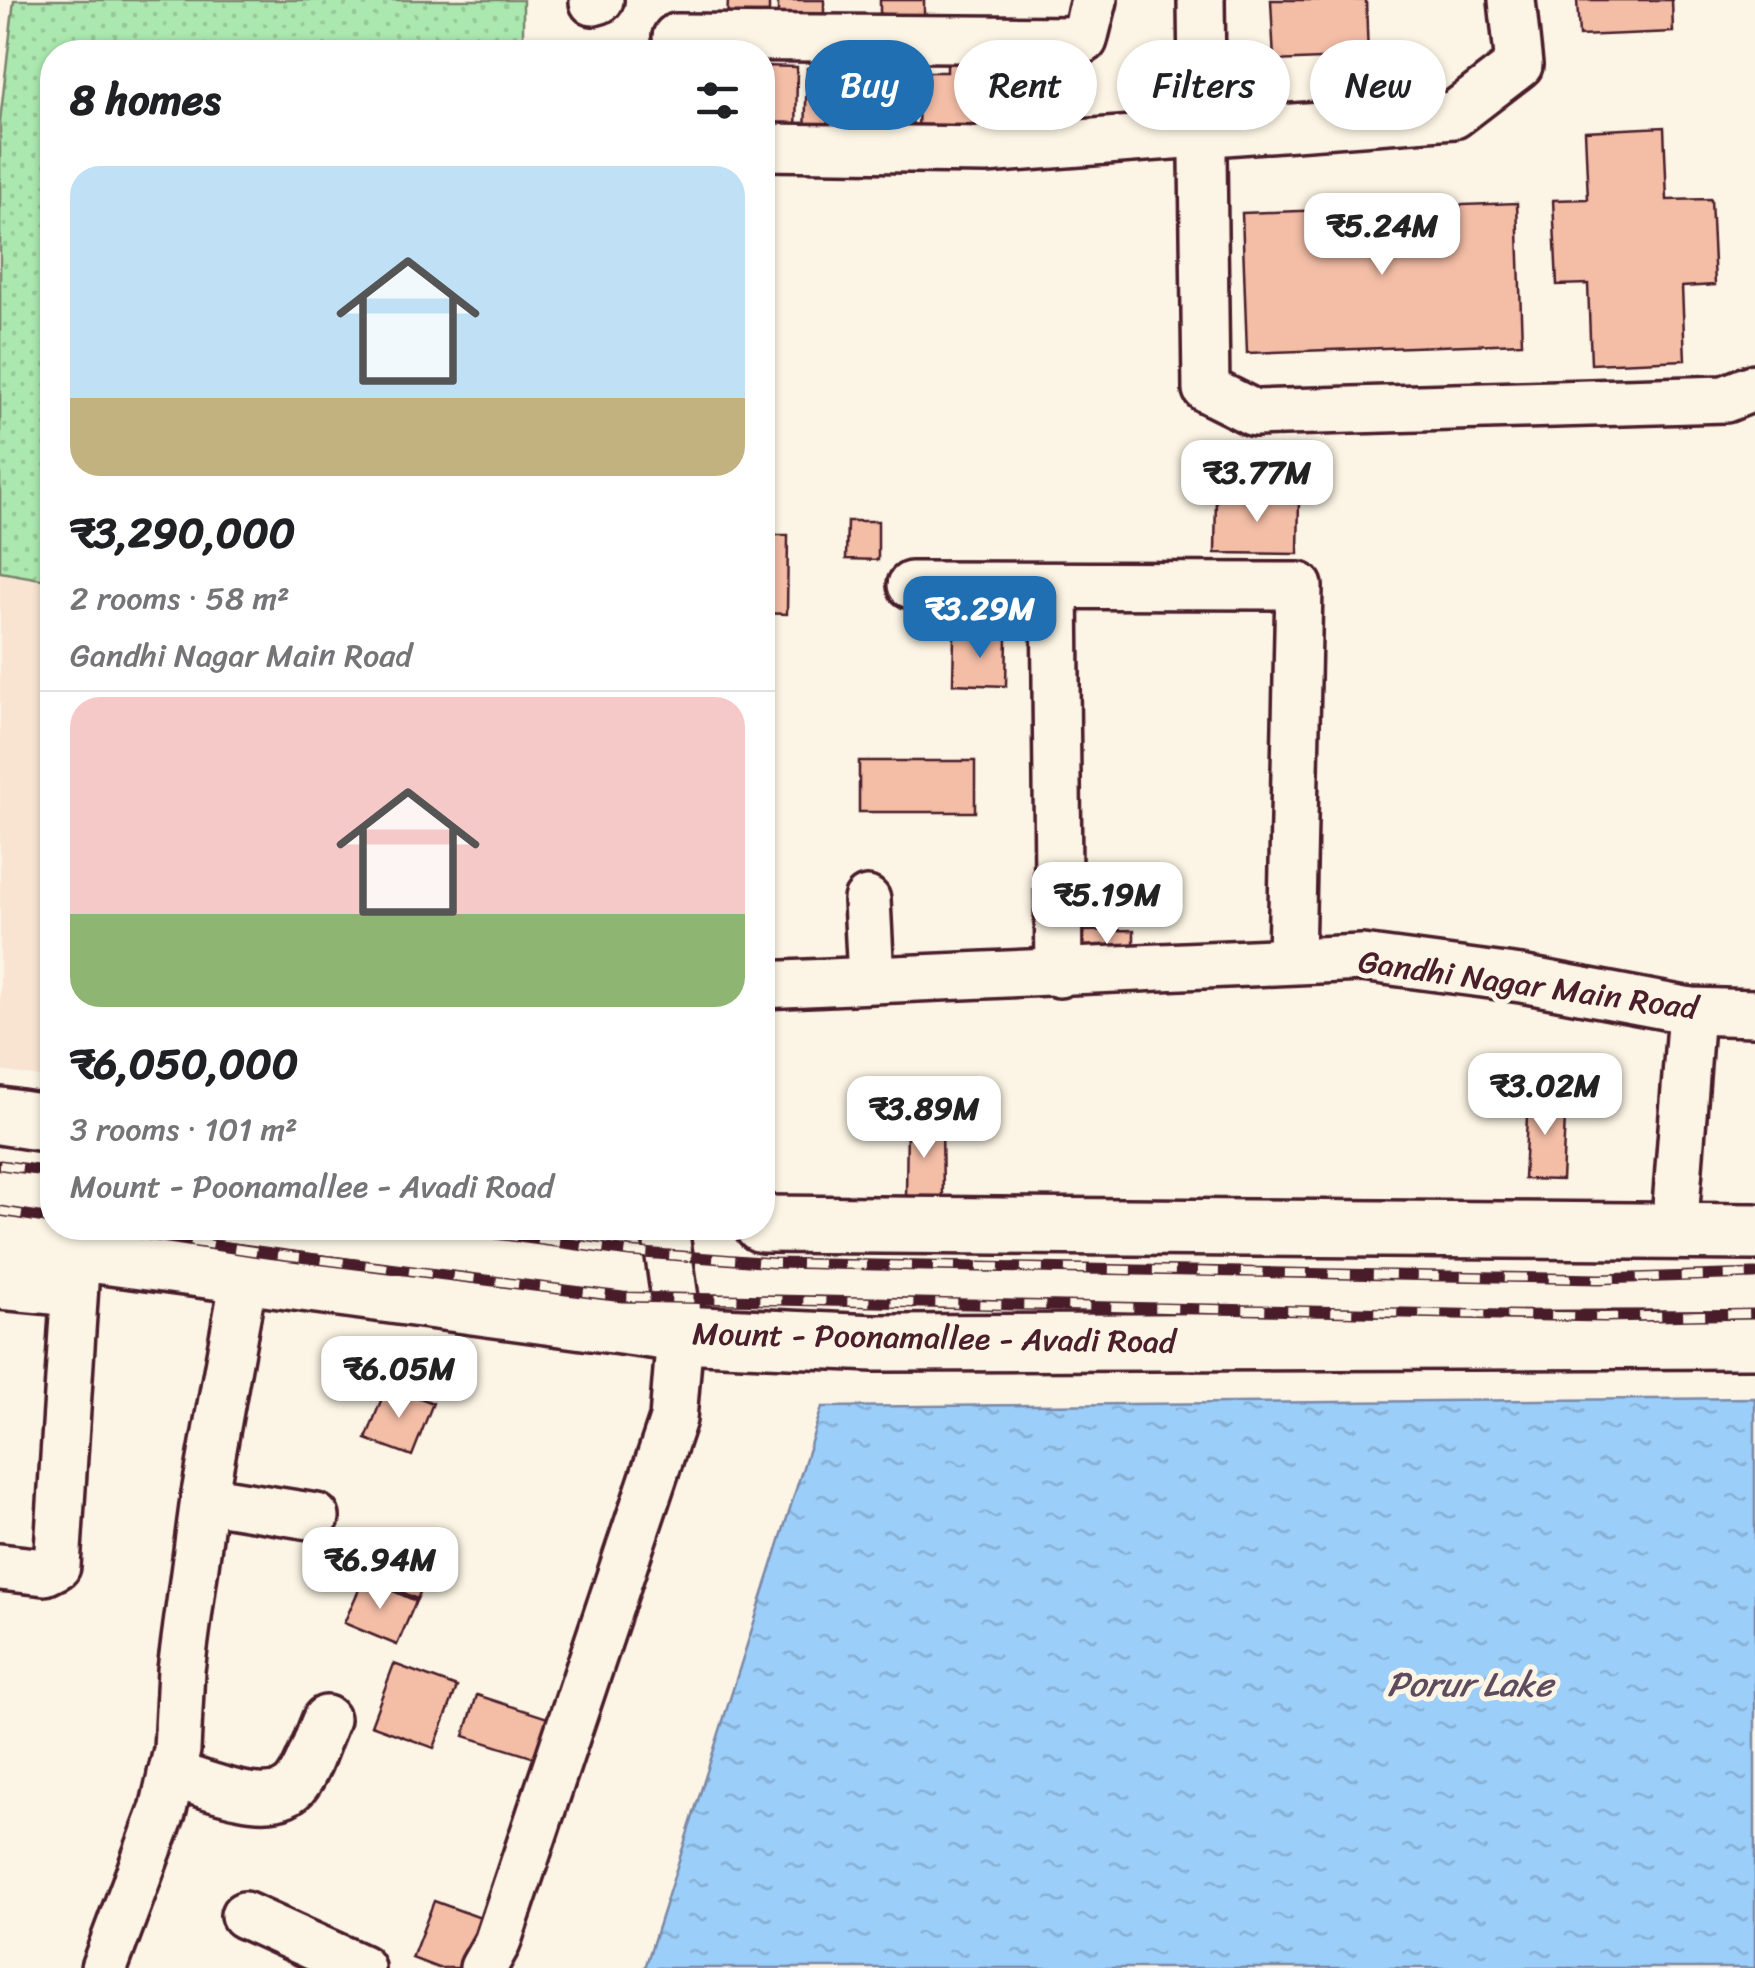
<!DOCTYPE html>
<meta charset="utf-8">
<style>
body{margin:0;font-family:Sriracha,sans-serif;background:#f6f6f6;color:#202124;height:100vh;display:flex;flex-direction:column;font-size:38px;white-space:nowrap}
*{box-sizing:border-box;margin:0}
p{font-size:32px;color:#757577}
.icon{flex:none;width:55px;height:55px;fill:none;stroke:currentColor;stroke-width:2;stroke-linecap:round;stroke-linejoin:round}
.map{position:relative;flex:1;overflow:hidden}
.details{position:absolute;left:40px;top:40px;width:735px;height:1200px;display:flex;flex-direction:column;background:#fff;border-radius:40px;box-shadow:0 2px 8px #0004}
.details>*{flex:none}
.guide{position:absolute;left:805px;top:40px;width:800px;height:90px;display:flex;gap:20px}
.price{position:absolute;translate:-50% -85px;padding:0 22px;border-radius:20px;background:#fff;color:#222;font-size:32px;line-height:65px;filter:drop-shadow(0 2px 5px #0008)}
.price::after{content:'';position:absolute;left:50%;top:60px;width:30px;height:22px;margin-left:-15px;background:inherit;clip-path:polygon(0 0,100% 0,50% 100%)}
.price.on{background:#1f6fb2;color:#fff}
ul{padding:0;list-style:none}
li{display:grid;align-content:center;gap:20px;height:530px;padding:0 30px}
li+li{border-top:2px solid #e0e0e0}
li span{display:grid;place-items:center;height:310px;border-radius:30px;color:#555}
li>.icon{margin-inline-start:auto}
span .icon{width:180px;height:180px;fill:#fffc;stroke-width:1}
li b{font-size:42px}
h2{display:flex;justify-content:space-between;align-items:center;height:120px;padding:0 30px;font-size:42px}
.pill{padding:0 35px;border-radius:45px;background:#fff;box-shadow:0 2px 8px #0004;font-size:35px;line-height:90px}
.pill.on{background:#1f6fb2;color:#fff}
.map>svg:first-child{display:block}
.built{fill:#f9e4d2}
.park{fill:url(#park-dots);stroke:#7a846d;stroke-width:2.5}
.water{fill:url(#water-ripples);stroke:#7b88a6;stroke-width:2.5}
.building{fill:#f3bda6;stroke:#4a1f2b;stroke-width:2.5}
.lines{fill:none;stroke-linecap:round;stroke-linejoin:round}
.minor-casing{stroke:#4a1f2b;stroke-width:52}
.major-casing{stroke:#4a1f2b;stroke-width:62}
.minor{stroke:#fcf5e5;stroke-width:45}
.major{stroke:#fcf5e5;stroke-width:55}
.rail-casing{stroke:#4a1f2b;stroke-width:11}
.rail{stroke:#fcf5e5;stroke-width:8;stroke-dasharray:22;stroke-linecap:butt}
.labels{text-anchor:middle;dominant-baseline:central;stroke-width:10;stroke-linejoin:round;paint-order:stroke}
.street-label{font-size:32px;fill:#4a1f2b;stroke:#fcf5e5}
.water-label{font-size:35px;font-style:italic;fill:#5e4b5e;stroke:#fcf5e5}
</style>
<div class="map">
<svg width="1755" height="1968" viewBox="0 0 1755 1968">
<defs>
<pattern id="park-dots" width="8" height="8" patternUnits="userSpaceOnUse" patternTransform="scale(2.5)"><rect width="8" height="8" fill="#abe8af"/><path d="M2 2h.1M6 6h.1" fill="none" stroke="#95c797" stroke-width="1.8" stroke-linecap="round"/></pattern>
<pattern id="water-ripples" width="26" height="14" patternUnits="userSpaceOnUse" patternTransform="scale(2.5)"><rect width="26" height="14" fill="#9bcef8"/><path d="M2 4q2-2 4 0t4 0M15 11q2-2 4 0t4 0" fill="none" stroke="#87b0d5"/></pattern>
</defs>
<rect width="100%" height="100%" fill="#fcf5e5"/>
<filter id="ink" filterUnits="userSpaceOnUse"><feTurbulence type="fractalNoise" baseFrequency=".01" numOctaves="2"/><feDisplacementMap in="SourceGraphic" scale="20" xChannelSelector="R" yChannelSelector="G"/><feConvolveMatrix kernelMatrix="1 2 1 2 8 2 1 2 1" color-interpolation-filters="sRGB"/></filter>
<g filter="url(#ink)">
<polygon class="built" points="0,572 52,581 52,1079 0,1071"/>
<polygon class="park" points="14,0 523,0 523,52 52,52 52,581 0,572 0,121"/>
<polygon class="water" points="1755,1398 1755,1968 645,1968 822,1407"/>
<g class="building">
<polygon points="728,0 769,0 769,23 727,23"/>
<polygon points="778,0 824,0 824,27 778,28"/>
<rect x="880" y="0" width="44" height="24"/>
<polygon points="1271,0 1366,0 1368,57 1274,61"/>
<polygon points="1577,0 1672,0 1673,32 1579,36"/>
<polygon points="947,61 977,61 975,141 918,140 919,72 947,72"/>
<polygon points="884,65 914,65 912,141 856,140 858,71 884,71"/>
<polygon points="762,66 797,67 796,145 762,145"/>
<polygon points="807,68 851,69 850,139 805,138"/>
<polygon points="1664,127 1667,200 1711,199 1715,285 1682,287 1685,360 1591,364 1588,284 1557,285 1553,200 1588,199 1585,131"/>
<polygon points="1517,203 1522,343 1247,353 1242,213"/>
<polygon points="1216,496 1299,497 1298,554 1215,553"/>
<polygon points="847,521 878,521 878,560 846,559"/>
<polygon points="762,535 788,535 787,614 762,613"/>
<polygon points="954,636 1007,636 1006,686 953,684"/>
<rect x="859" y="761" width="116" height="51"/>
<polygon points="1134,930 1134,963 1080,963 1080,931"/>
<polygon points="1528,1095 1566,1096 1562,1180 1524,1179"/>
<polygon points="907,1123 942,1125 943,1196 906,1197"/>
<polygon points="387,1385 433,1403 412,1456 366,1439"/>
<polygon points="386,1531 437,1555 417,1599 365,1575"/>
<polygon points="364,1578 416,1601 397,1645 344,1623"/>
<polygon points="394,1664 457,1687 434,1748 371,1725"/>
<polygon points="477,1695 563,1723 551,1763 464,1736"/>
<polygon points="434,1901 489,1921 471,1968 438,1968 412,1958"/>
</g>
<g class="lines">
<defs>
<g id="minor">
<polyline points="1201,0 1206,389 1254,413 1725,399 1755,387"/>
<polyline points="593,2 600,0"/>
<polyline points="676,37 1084,40 1094,0"/>
<polyline points="762,147 986,150 1454,115 1519,65 1512,0"/>
<polyline points="911,585 1299,586 1291,959"/>
<polyline points="1055,586 1059,974"/>
<polyline points="867,900 871,979"/>
<polyline points="762,985 1362,958 1521,979 1691,1011 1755,1013"/>
<polyline points="1674,1233 1691,1011"/>
<polyline points="0,1286 74,1293"/>
<polyline points="204,1499 316,1517"/>
<polyline points="0,1567 45,1572 57,1566 77,1253"/>
<path d="M171 1774C203 1782 273 1816 297 1783 310 1766 317 1739 326 1719"/>
<polyline points="244,1915 361,1968"/>
<polyline points="104,1968 163,1810 177,1750 181,1670 204,1499 245,1272"/>
<polyline points="483,1968 497,1943 673,1419 680,1334 665,1228"/>
</g>
<g id="major">
<polyline points="0,1116 52,1124"/>
<polyline points="762,1224 1755,1232"/>
<polyline points="0,1242 680,1334 874,1343 1755,1340"/>
</g>
</defs>
<use href="#minor" class="minor-casing"/>
<use href="#major" class="major-casing"/>
<use href="#minor" class="minor"/>
<use href="#major" class="major"/>
<defs>
<g id="rail">
<polyline points="0,1165 52,1172"/>
<polyline points="0,1211 52,1219"/>
<polyline points="104,1228 259,1252 623,1297 1604,1317 1755,1314"/>
<polyline points="451,1228 630,1252 774,1263 1599,1279 1755,1274"/>
</g>
</defs>
<use href="#rail" class="rail-casing"/>
<use href="#rail" class="rail"/>
</g>
</g>
<g class="labels">
<g class="street-label">
<text transform="translate(1528 985) rotate(8)">Gandhi Nagar Main Road</text>
<text transform="translate(934 1338) rotate(1)">Mount - Poonamallee - Avadi Road</text>
</g>
<g class="water-label">
<text x="1470" y="1684">Porur Lake</text>
</g>
</g>
</svg>
<b class="price" style="left:1382px;top:278px">₹5.24M</b>
<b class="price" style="left:1257px;top:525px">₹3.77M</b>
<b class="price on" style="left:980px;top:661px">₹3.29M</b>
<b class="price" style="left:1107px;top:947px">₹5.19M</b>
<b class="price" style="left:1545px;top:1138px">₹3.02M</b>
<b class="price" style="left:924px;top:1161px">₹3.89M</b>
<b class="price" style="left:399px;top:1421px">₹6.05M</b>
<b class="price" style="left:380px;top:1612px">₹6.94M</b>
<div class="guide">
<a class="pill on">Buy</a>
<a class="pill">Rent</a>
<a class="pill">Filters</a>
<a class="pill">New</a>
</div>
<section class="details">
<h2>8 homes<svg class="icon" aria-label="filters" viewBox="0 0 24 24"><path d="M4 7h16M4 17h16"/><circle cx="9" cy="7" r="2"/><circle cx="15" cy="17" r="2"/></svg></h2>
<ul>
<li><span style="background:linear-gradient(#bfe0f5 75%,#c2b280 0)"><svg class="icon" aria-label="home" viewBox="0 0 24 24"><path d="M3 11l9-7 9 7M6 9v11h12V9"/></svg></span><div><b>₹3,290,000</b><p>2 rooms · 58 m²</p><p>Gandhi Nagar Main Road</p></div></li>
<li><span style="background:linear-gradient(#f6c9c9 70%,#8fb573 0)"><svg class="icon" aria-label="home" viewBox="0 0 24 24"><path d="M3 11l9-7 9 7M6 9v11h12V9"/></svg></span><div><b>₹6,050,000</b><p>3 rooms · 101 m²</p><p>Mount - Poonamallee - Avadi Road</p></div></li>
</ul>
</section>
</div>
